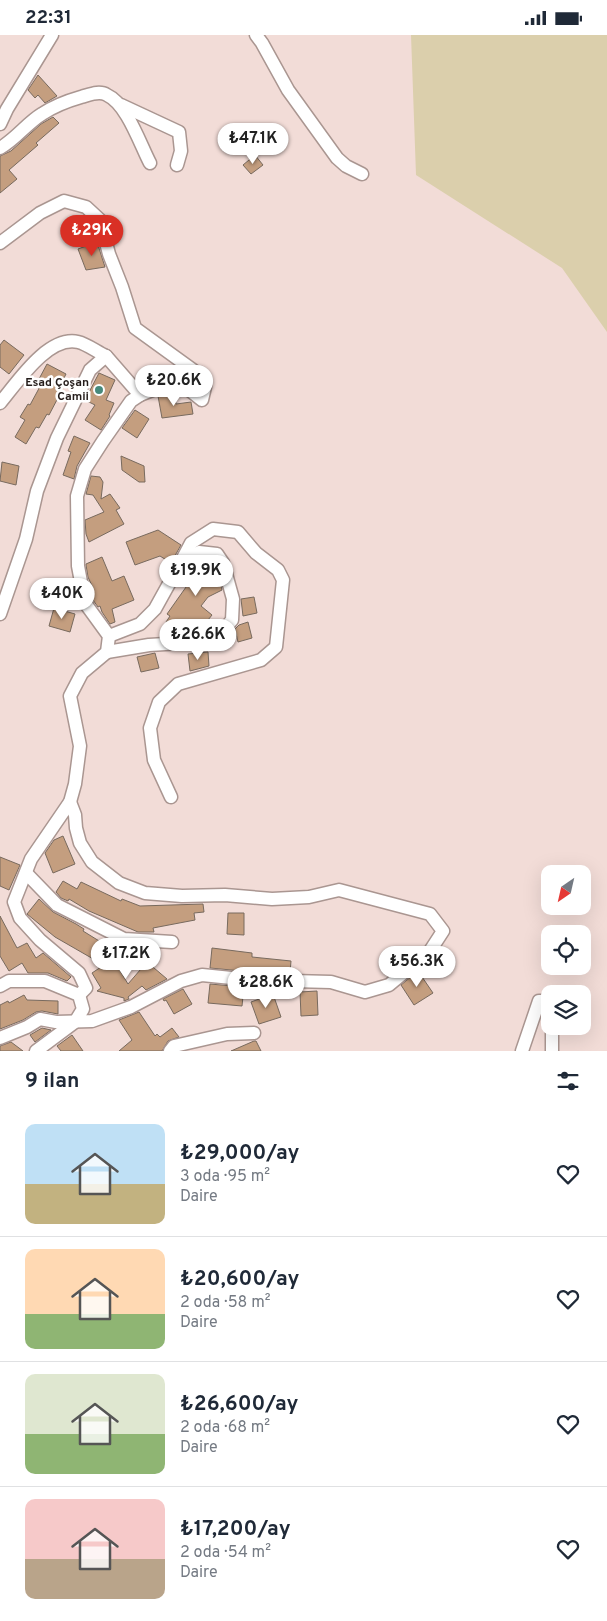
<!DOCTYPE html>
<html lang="tr">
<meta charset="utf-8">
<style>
body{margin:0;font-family:Overpass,sans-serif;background:#f2f2f3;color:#1f2937;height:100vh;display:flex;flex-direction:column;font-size:19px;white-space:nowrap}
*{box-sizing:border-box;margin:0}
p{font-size:16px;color:#747a83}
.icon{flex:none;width:28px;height:28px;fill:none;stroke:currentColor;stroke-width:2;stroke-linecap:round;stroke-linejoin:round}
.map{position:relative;height:1016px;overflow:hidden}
.details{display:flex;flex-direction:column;background:#fff;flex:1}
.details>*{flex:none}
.needle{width:32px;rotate:214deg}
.controls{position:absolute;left:541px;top:830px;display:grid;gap:10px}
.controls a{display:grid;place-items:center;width:50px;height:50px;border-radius:10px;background:#fff;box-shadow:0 5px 20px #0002;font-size:25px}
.price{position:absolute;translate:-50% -42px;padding:0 11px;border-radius:18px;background:#fff;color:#222;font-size:16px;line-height:32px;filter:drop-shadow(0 1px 2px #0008)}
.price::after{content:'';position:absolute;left:50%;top:30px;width:15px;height:11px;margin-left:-8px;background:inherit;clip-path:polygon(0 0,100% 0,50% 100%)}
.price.selected{background:#d93025;color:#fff}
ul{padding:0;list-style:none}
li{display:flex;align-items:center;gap:15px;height:125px;padding:0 25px}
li+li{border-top:1px solid #e0e1e3}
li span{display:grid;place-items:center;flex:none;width:140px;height:100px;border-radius:10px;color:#555}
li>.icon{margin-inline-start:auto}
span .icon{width:60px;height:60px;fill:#fffc;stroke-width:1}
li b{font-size:21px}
h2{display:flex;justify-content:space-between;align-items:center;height:60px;padding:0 25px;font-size:21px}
.status{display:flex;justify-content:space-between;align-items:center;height:35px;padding:0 25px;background:#fff;direction:ltr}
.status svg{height:14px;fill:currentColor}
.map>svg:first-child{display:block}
.green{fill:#dbcfac}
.building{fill:#c49e7f;stroke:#786a5e}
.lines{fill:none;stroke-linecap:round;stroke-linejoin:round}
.minor-casing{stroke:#aa9691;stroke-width:15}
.minor{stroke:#fff;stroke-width:12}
.poi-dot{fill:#478a7c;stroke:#fff;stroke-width:2}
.labels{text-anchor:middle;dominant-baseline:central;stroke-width:5;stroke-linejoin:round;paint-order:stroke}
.poi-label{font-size:12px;font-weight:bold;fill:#241c1a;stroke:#fff;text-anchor:end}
</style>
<div class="status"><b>22:31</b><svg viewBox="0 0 49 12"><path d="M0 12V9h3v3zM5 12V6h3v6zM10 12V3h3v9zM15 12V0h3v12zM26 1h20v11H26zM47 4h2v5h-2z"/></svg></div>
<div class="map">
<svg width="607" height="1016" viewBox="0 0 607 1016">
<rect width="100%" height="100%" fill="#f2dcd7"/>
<polygon class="green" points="411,0 607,0 607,297 562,233 416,140"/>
<g class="building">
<polygon points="38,40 57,61 45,68 38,60 35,63 28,55"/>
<polygon points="53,82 59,88 36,108 38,110 9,135 17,144 0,158 0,121 11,116 41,89"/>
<polygon points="255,120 263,130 251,139 243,130"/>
<polygon points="97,207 105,232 86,235 78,214"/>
<polygon points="4,305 24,320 9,339 0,332 0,310"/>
<polygon points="47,329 66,339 57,357 60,359 49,380 47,379 39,393 36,392 26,409 15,402 25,385 20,382 28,369 30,370 43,346 39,344"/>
<polygon points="99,338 115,345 106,365 114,368 109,380 110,381 101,395 85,385 95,370 85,365"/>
<polygon points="174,358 176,369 191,367 193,379 162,383 158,361"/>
<polygon points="135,375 149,384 137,403 122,393"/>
<polygon points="74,401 90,408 77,431 74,444 63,440 71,417 68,416"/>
<polygon points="121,421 144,431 145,447 139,447 122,435"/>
<polygon points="2,427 19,431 16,450 0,446"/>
<polygon points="91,441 100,442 103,447 101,464 110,459 120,473 116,475 124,489 89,507 86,499 85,485 104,477 93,460 86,459"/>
<polygon points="158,495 181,510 172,526 171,528 160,521 135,530 126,507"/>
<polygon points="102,522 112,546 124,541 134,565 112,574 115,587 110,589 102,577 100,571 98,572 93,565 91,554 93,553 88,542 86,530 86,529"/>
<polygon points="201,525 203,529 207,526 212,527 216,531 222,555 208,562 201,571 212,580 200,595 195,596 185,587 182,590 180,588 176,594 166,587 170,581 167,579 191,545 186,536"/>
<polygon points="254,562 257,578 243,581 241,564"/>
<polygon points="54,573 75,579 70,597 49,591"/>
<polygon points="248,587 252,603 238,607 235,594 239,590"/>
<polygon points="208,617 209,631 190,636 188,619"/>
<polygon points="155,618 159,633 141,637 137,622"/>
<polygon points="63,801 75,829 53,838 45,818 54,805"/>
<polygon points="0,822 20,830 9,855 0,851"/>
<polygon points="63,846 77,854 81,847 121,866 122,864 140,871 203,869 204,877 194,878 195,885 153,893 154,897 138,897 89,876 69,864 68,866 61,863 56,857"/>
<polygon points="39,864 53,877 76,889 84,894 83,896 104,909 95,925 55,902 27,879"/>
<polygon points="228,878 244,878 244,900 227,899"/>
<polygon points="0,881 17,913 27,908 36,923 43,918 71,942 67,946 48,938 28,938 22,928 9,936 0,921"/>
<polygon points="212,913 252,918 252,922 291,926 290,938 252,937 210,933"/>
<polygon points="113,924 128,949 147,927 167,944 146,955 142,951 128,962 129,964 124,966 124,963 97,956 101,953 92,938"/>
<polygon points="418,936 433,958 414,970 401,950"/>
<polygon points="210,949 244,952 242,971 208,968"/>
<polygon points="183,954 192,969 174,979 166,965 164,966 163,964"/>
<polygon points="317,956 318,980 301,981 300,957"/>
<polygon points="273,959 281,982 259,989 251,967"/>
<polygon points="24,960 27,965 58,966 58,979 42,976 36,977 23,985 0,994 0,970 8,966 9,968"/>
<polygon points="139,977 155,1001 157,999 160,1002 172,993 179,1002 168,1006 162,1016 119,1016 132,1005 119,985"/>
<polygon points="42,993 51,995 35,1007 30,1000"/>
<polygon points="72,1000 83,1016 61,1016 57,1011"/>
<polygon points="254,1006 256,1006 261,1016 231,1016"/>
<polygon points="11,1007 23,1016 0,1016 0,1011"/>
</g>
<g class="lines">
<defs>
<g id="minor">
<polyline points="256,0 262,8 288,55 337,123 346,131 362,139"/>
<polyline points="121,70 179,97 181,116 177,130"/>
<polyline points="0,89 7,74 52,0"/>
<path d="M0 113C16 104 27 88 42 79 54 71 67 66 81 62 89 60 99 55 107 60 127 69 140 109 150 128"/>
<polyline points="0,208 40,178 64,166 86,172 100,185 109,219 122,252 135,293 193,335 205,352 202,365 183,350 170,348 140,360"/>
<path d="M0 368C17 348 48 300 78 307 87 309 97 317 106 321"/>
<polyline points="0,579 26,504 37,456 57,403 90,335 106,321 140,360 131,366 103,406 85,434 77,461 78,531 85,568 109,601 107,617 82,638 70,661 80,711 75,749 70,767 31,824 14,867 20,883 40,905 79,938 86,953 79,960"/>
<polyline points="107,617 149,610 182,608 221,598 232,585 233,564 223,528 217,519 199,517 181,527 155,574 140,589 109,601"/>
<polyline points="171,762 154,725 150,693 159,667 178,649 261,625 276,612 283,545 278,535 256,518 238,497 213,494 191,508 181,527"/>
<polyline points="26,838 57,870 124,904 172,907"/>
<polyline points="0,951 9,946 45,946 79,960 83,974 75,987 36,1016"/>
<polyline points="552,991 552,1016"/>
<polyline points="0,1003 27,992 40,984 56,987 92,986 131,972 181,946 202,940 251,945 331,947 365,957 389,950 430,916 443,896 430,879 339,855 309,862 272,864 225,860 182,861 145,858 119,848 92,827 80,808 76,793 75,780 70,767"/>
<polyline points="170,1016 174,1011 227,999 254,998"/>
<polyline points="522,1016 539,966 544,966 550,971"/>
</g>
</defs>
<use href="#minor" class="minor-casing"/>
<use href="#minor" class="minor"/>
</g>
<circle class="poi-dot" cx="99" cy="355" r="5"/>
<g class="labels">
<g class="poi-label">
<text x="89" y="348">Esad Çoşan<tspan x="89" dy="14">Camii</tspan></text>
</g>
</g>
</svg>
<div class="controls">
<a><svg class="needle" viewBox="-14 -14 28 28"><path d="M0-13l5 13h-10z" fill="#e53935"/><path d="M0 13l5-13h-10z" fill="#747a83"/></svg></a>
<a><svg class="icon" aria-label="locate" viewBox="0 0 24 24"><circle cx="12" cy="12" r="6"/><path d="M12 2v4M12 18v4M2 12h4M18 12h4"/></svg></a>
<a><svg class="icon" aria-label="layers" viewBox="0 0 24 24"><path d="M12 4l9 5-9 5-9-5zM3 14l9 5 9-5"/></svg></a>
</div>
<b class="price" style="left:253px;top:130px">₺47.1K</b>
<b class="price selected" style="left:92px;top:222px">₺29K</b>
<b class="price" style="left:174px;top:372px">₺20.6K</b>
<b class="price" style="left:196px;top:562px">₺19.9K</b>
<b class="price" style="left:62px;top:585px">₺40K</b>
<b class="price" style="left:198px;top:626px">₺26.6K</b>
<b class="price" style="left:126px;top:945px">₺17.2K</b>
<b class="price" style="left:417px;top:953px">₺56.3K</b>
<b class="price" style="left:266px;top:974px">₺28.6K</b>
</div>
<section class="details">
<h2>9 ilan<svg class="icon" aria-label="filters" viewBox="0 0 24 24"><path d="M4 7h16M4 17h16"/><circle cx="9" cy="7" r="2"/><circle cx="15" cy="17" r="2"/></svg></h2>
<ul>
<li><span style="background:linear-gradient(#bfe0f5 60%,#c2b280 0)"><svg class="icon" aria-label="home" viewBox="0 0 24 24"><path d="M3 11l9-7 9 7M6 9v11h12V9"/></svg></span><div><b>₺29,000/ay</b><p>3 oda · 95 m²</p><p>Daire</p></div><svg class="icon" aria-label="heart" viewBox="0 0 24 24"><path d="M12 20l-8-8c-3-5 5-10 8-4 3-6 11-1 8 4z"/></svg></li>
<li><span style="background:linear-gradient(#ffd9b3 65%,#8fb573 0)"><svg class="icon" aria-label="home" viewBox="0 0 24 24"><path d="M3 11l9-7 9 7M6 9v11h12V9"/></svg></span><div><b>₺20,600/ay</b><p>2 oda · 58 m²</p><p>Daire</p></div><svg class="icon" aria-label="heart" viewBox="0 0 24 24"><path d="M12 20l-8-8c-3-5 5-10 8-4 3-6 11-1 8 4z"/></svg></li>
<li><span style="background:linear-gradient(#dfe7d0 60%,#8fb573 0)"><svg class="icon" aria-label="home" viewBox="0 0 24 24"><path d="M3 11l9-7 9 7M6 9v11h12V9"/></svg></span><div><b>₺26,600/ay</b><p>2 oda · 68 m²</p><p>Daire</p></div><svg class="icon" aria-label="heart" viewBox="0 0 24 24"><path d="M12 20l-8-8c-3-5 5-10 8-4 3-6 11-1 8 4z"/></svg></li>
<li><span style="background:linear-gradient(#f6c9c9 60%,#b9a48a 0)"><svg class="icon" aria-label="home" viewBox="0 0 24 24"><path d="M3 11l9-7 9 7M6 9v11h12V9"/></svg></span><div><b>₺17,200/ay</b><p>2 oda · 54 m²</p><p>Daire</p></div><svg class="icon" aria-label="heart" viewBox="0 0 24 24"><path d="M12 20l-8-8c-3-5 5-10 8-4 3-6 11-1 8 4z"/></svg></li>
</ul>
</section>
